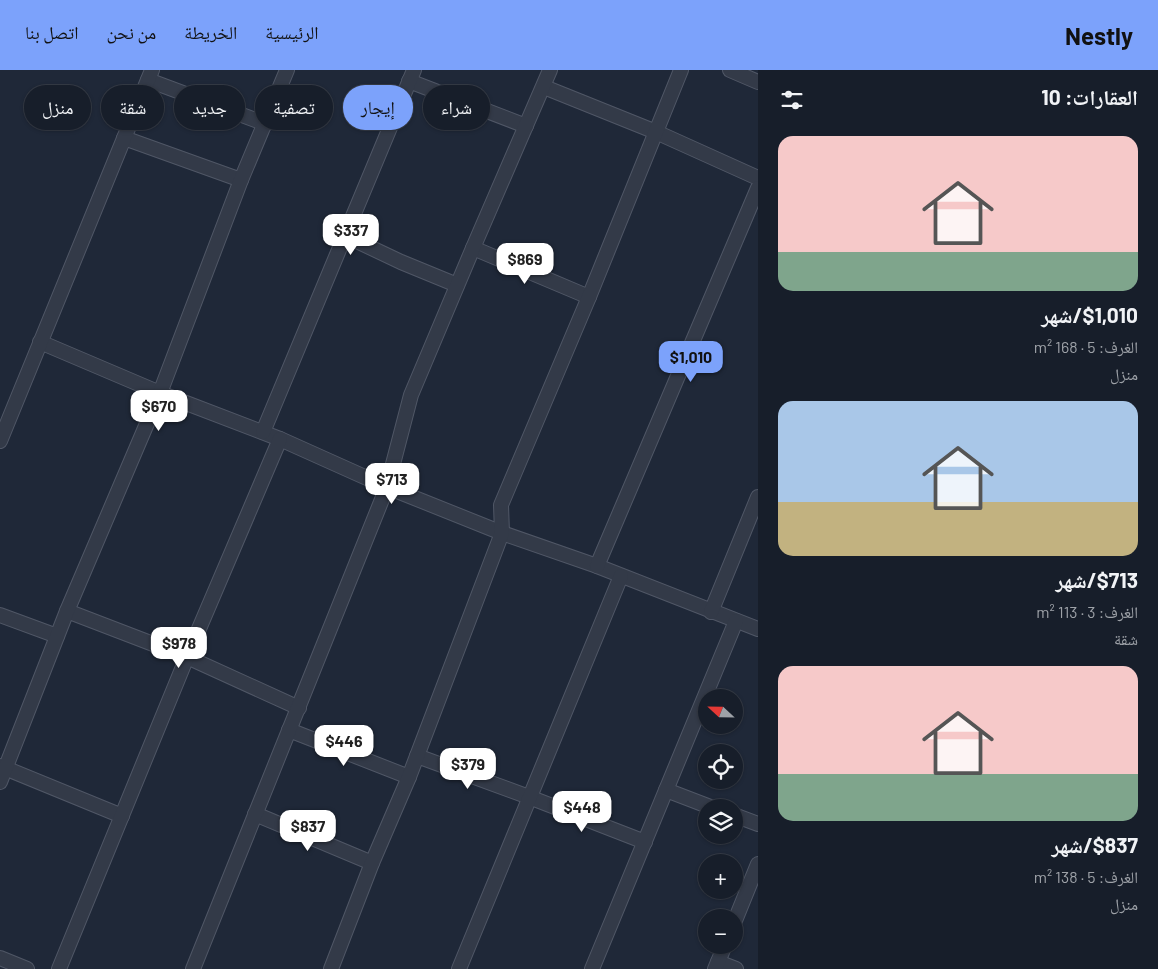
<!DOCTYPE html>
<html lang="ar">
<meta charset="utf-8">
<style>
body{margin:0;font-family:Barlow,"Noto Naskh Arabic",sans-serif;background:#202732;color:#f1f3f6;direction:rtl;height:100vh;display:flex;flex-direction:column;font-size:19px;white-space:nowrap}
*{box-sizing:border-box;margin:0}
p{font-size:16px;color:#9ea2a8}
.icon{flex:none;width:28px;height:28px;fill:none;stroke:currentColor;stroke-width:2;stroke-linecap:round;stroke-linejoin:round}
.map{position:relative;flex:1;overflow:hidden;direction:ltr}
.panel{display:flex;flex-direction:column;background:#171e2a;width:400px}
.panel>*{flex:none}
.hud{position:absolute;left:15px;top:15px;width:475px;height:45px;direction:rtl;display:flex;gap:10px}
.needle{width:32px;rotate:292deg}
.tools{position:absolute;left:698px;top:619px;display:grid;gap:10px}
.tools a{display:grid;place-items:center;width:45px;height:45px;border-radius:50%;background:#171e2a;box-shadow:0 1px 4px #0004,0 0 0 1px #363c47;font-size:25px}
.price{position:absolute;translate:-50% -42px;padding:0 11px;border-radius:10px;background:#fff;color:#222;font-size:16px;line-height:32px;filter:drop-shadow(0 1px 2px #0008)}
.price::after{content:'';position:absolute;left:50%;top:30px;width:15px;height:11px;margin-left:-8px;background:inherit;clip-path:polygon(0 0,100% 0,50% 100%)}
.price.current{background:#7ca2fb;color:#111}
ul{padding:0;list-style:none}
li{display:grid;align-content:center;gap:10px;height:265px;padding:0 20px}
li span{display:grid;place-items:center;height:155px;border-radius:15px;color:#555}
li>.icon{margin-inline-start:auto}
span .icon{width:90px;height:90px;fill:#fffc;stroke-width:1}
li b{font-size:21px}
h2{display:flex;justify-content:space-between;align-items:center;height:60px;padding:0 20px;font-size:21px}
.pill{padding:0 18px;border-radius:22px;background:#171e2a;box-shadow:0 1px 4px #0004,0 0 0 1px #363c47;font-size:18px;line-height:45px}
.pill.current{background:#7ca2fb;color:#111}
header{display:flex;align-items:center;gap:30px;box-sizing:border-box;height:70px;padding:0 25px;background:#7ca2fb;color:#111}
header strong{font-size:24px}
nav{display:flex;gap:28px;margin-inline-start:auto;font-size:18px}
main{display:flex;flex:1;min-height:0}
.map>svg:first-child{display:block}
.lines{fill:none;stroke-linecap:round;stroke-linejoin:round}
.street-casing{stroke:#505766;stroke-width:16}
.street{stroke:#333a48;stroke-width:14}
</style>
<header>
<strong>Nestly</strong>
<nav><a>الرئيسية</a><a>الخريطة</a><a>من نحن</a><a>اتصل بنا</a></nav>
</header>
<main>
<section class="panel">
<h2>العقارات: 10<svg class="icon" aria-label="filters" viewBox="0 0 24 24"><path d="M4 7h16M4 17h16"/><circle cx="9" cy="7" r="2"/><circle cx="15" cy="17" r="2"/></svg></h2>
<ul>
<li><span style="background:linear-gradient(#f6c9c9 75%,#7fa58c 0)"><svg class="icon" aria-label="home" viewBox="0 0 24 24"><path d="M3 11l9-7 9 7M6 9v11h12V9"/></svg></span><div><b>$1,010/شهر</b><p>الغرف: 5 · 168 m²</p><p>منزل</p></div></li>
<li><span style="background:linear-gradient(#a9c7e8 65%,#c2b280 0)"><svg class="icon" aria-label="home" viewBox="0 0 24 24"><path d="M3 11l9-7 9 7M6 9v11h12V9"/></svg></span><div><b>$713/شهر</b><p>الغرف: 3 · 113 m²</p><p>شقة</p></div></li>
<li><span style="background:linear-gradient(#f6c9c9 70%,#7fa58c 0)"><svg class="icon" aria-label="home" viewBox="0 0 24 24"><path d="M3 11l9-7 9 7M6 9v11h12V9"/></svg></span><div><b>$837/شهر</b><p>الغرف: 5 · 138 m²</p><p>منزل</p></div></li>
</ul>
</section>
<div class="map">
<svg width="758" height="899" viewBox="0 0 758 899">
<rect width="100%" height="100%" fill="#1f2838"/>
<g class="lines">
<defs>
<g id="street">
<polyline points="730,0 758,12"/>
<polyline points="148,10 266,54"/>
<polyline points="409,11 526,56"/>
<polyline points="544,17 656,62 758,108"/>
<polyline points="124,68 241,110"/>
<polyline points="344,165 401,192 457,215"/>
<polyline points="473,178 589,227"/>
<polyline points="40,272 160,323 280,369 387,417 502,463 597,496 758,559"/>
<polyline points="263,362 414,0"/>
<polyline points="0,371 152,0"/>
<polyline points="597,496 758,118"/>
<polyline points="67,541 187,587 299,638"/>
<polyline points="711,542 758,427"/>
<polyline points="0,545 57,566"/>
<polyline points="289,660 409,707"/>
<polyline points="417,686 529,727 645,772"/>
<polyline points="0,696 122,746"/>
<polyline points="0,712 67,541 160,323 241,110 287,0"/>
<polyline points="666,720 713,738"/>
<polyline points="255,744 372,793"/>
<polyline points="734,745 758,754"/>
<polyline points="734,853 758,794"/>
<polyline points="0,888 27,899"/>
<polyline points="718,892 736,899"/>
<polyline points="59,899 187,587 280,369"/>
<polyline points="193,899 387,417 411,325 473,178 550,0"/>
<polyline points="331,899 372,793 409,707 502,463 501,435 589,227 681,0"/>
<polyline points="459,899 621,506"/>
<polyline points="592,899 736,551"/>
<polyline points="715,899 725,875"/>
</g>
</defs>
<use href="#street" class="street-casing"/>
<use href="#street" class="street"/>
</g>
</svg>
<div class="tools">
<a><svg class="needle" viewBox="-14 -14 28 28"><path d="M0-13l5 13h-10z" fill="#e53935"/><path d="M0 13l5-13h-10z" fill="#9ea2a8"/></svg></a>
<a><svg class="icon" aria-label="locate" viewBox="0 0 24 24"><circle cx="12" cy="12" r="6"/><path d="M12 2v4M12 18v4M2 12h4M18 12h4"/></svg></a>
<a><svg class="icon" aria-label="layers" viewBox="0 0 24 24"><path d="M12 4l9 5-9 5-9-5zM3 14l9 5 9-5"/></svg></a>
<a>+</a>
<a>−</a>
</div>
<b class="price" style="left:351px;top:186px">$337</b>
<b class="price" style="left:525px;top:215px">$869</b>
<b class="price current" style="left:691px;top:313px">$1,010</b>
<b class="price" style="left:159px;top:362px">$670</b>
<b class="price" style="left:392px;top:435px">$713</b>
<b class="price" style="left:179px;top:599px">$978</b>
<b class="price" style="left:344px;top:697px">$446</b>
<b class="price" style="left:468px;top:720px">$379</b>
<b class="price" style="left:582px;top:763px">$448</b>
<b class="price" style="left:308px;top:782px">$837</b>
<div class="hud">
<a class="pill">شراء</a>
<a class="pill current">إيجار</a>
<a class="pill">تصفية</a>
<a class="pill">جديد</a>
<a class="pill">شقة</a>
<a class="pill">منزل</a>
</div>
</div>
</main>
